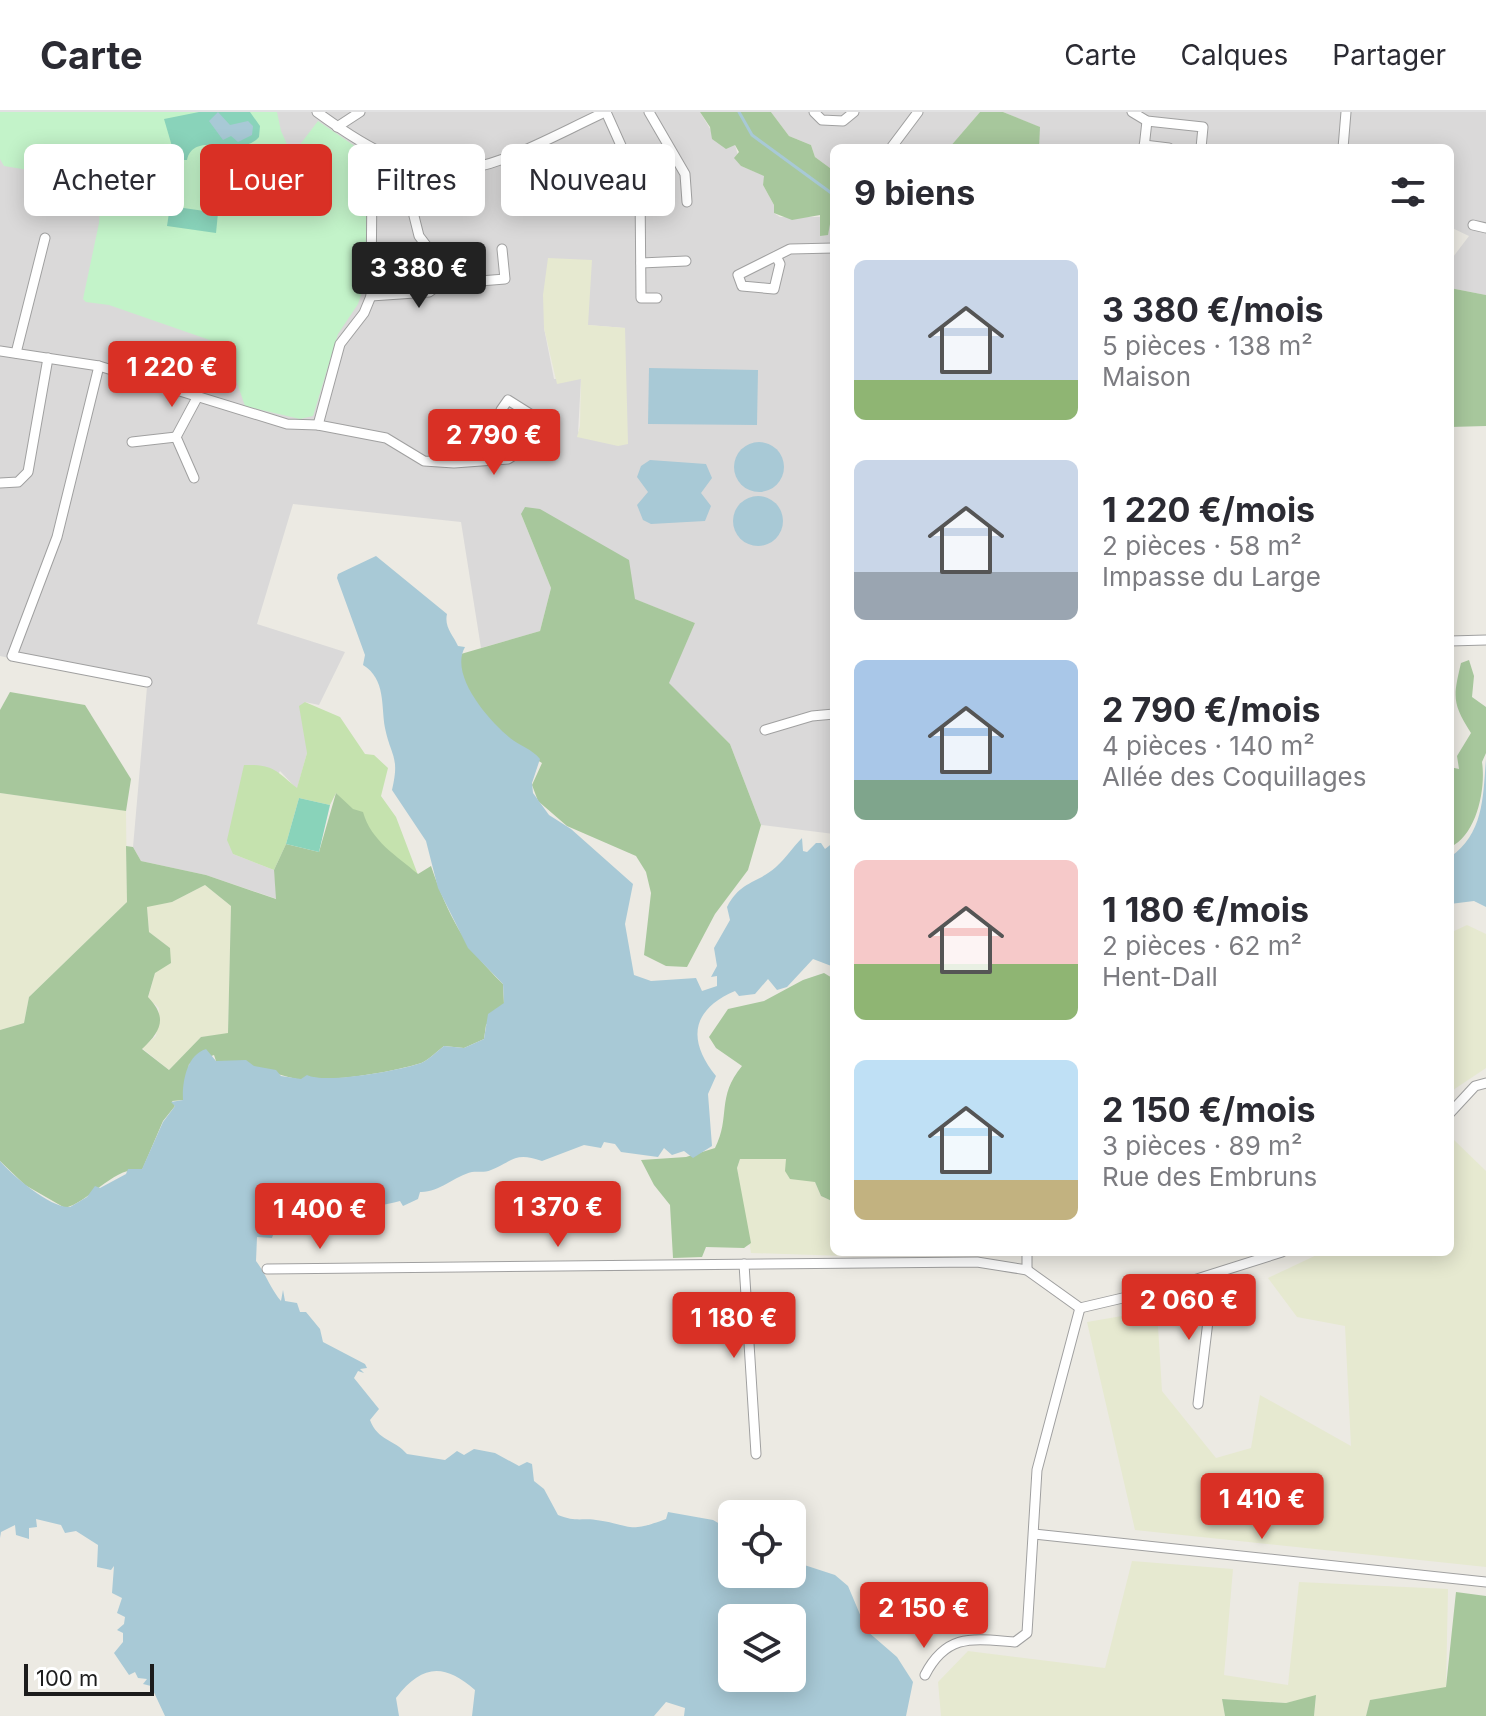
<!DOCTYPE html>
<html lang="fr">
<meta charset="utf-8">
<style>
body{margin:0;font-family:Inter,sans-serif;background:#f7f7f7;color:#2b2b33;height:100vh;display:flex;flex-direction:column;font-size:30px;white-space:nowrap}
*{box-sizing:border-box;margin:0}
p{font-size:26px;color:#7c7c81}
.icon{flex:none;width:44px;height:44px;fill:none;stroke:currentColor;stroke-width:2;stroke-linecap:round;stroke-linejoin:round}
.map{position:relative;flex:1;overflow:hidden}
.drawer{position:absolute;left:830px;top:32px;width:624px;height:1112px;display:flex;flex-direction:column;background:#fff;border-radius:12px;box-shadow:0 4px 20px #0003}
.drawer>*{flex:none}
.hud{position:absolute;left:24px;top:32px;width:686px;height:72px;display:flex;gap:16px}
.tools{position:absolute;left:718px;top:1388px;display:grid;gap:16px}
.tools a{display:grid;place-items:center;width:88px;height:88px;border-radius:12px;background:#fff;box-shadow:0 4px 20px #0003;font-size:40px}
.scale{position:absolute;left:24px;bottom:20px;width:130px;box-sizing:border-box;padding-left:8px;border:4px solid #1c1c1c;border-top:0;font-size:22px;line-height:28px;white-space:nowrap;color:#1c1c1c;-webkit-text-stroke:6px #fff;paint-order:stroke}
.price{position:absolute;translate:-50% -68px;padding:0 18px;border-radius:8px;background:#d93025;color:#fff;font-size:26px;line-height:52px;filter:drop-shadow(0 2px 4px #0008)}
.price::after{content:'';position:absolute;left:50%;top:48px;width:24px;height:18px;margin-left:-12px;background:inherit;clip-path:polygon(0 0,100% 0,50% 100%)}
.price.selected{background:#222;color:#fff}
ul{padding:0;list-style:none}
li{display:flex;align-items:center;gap:24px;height:200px;padding:0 24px}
li span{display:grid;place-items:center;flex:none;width:224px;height:160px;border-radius:12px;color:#555}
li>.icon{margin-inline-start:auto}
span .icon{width:96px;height:96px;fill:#fffc;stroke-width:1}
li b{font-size:34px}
h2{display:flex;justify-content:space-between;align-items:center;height:96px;padding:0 24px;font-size:34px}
.tag{padding:0 28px;border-radius:12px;background:#fff;box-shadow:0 4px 20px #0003;font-size:28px;line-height:72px}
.tag.selected{background:#d93025;color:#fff}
header{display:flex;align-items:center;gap:48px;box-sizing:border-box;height:112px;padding:0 40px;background:#fff;border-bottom:2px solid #e1e1e2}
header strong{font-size:38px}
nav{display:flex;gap:44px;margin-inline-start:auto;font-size:28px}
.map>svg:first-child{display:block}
.residential{fill:#dad9d9;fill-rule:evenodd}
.farmland{fill:#e6e9d0}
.grass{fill:#c5e2ae}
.forest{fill:#a7c79c;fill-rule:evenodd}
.park{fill:#c3f3c9}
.pitch{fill:#89d3ba}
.water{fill:#a8c9d6;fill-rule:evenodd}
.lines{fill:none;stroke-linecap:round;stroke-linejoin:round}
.stream{stroke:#a8c9d6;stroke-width:3}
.street-casing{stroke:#a0a0a0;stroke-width:11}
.street{stroke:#fff;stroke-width:9}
</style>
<header>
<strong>Carte</strong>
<nav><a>Carte</a><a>Calques</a><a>Partager</a></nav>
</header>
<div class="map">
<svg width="1486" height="1604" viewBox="0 0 1486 1604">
<rect width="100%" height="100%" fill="#eceae3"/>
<g class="residential">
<path d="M0 0H700L712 20 735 33 741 54 765 64 763 73 774 93V101L780 105H830L834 90V722L761 713 730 632 668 571 695 511 634 487 521 402 551 476 540 519 481 536 461 410 293 392 257 512 345 540 319 593 305 590 307 641 297 677 280 659 233 742 274 758 277 787 206 763 141 749 133 735 147 575 0 544ZM588 213 625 216 578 321 581 266 554 267 544 216Z"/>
<polygon points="771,0 980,0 949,36 834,36 834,59 815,45 811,33 789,24"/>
<polygon points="1003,0 1486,0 1486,183 1450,176 1450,149 1469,124 1450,115 1450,36 1039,36 1039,15"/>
</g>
<g class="farmland">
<polygon points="548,146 592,148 588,213 625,216 628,332 618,334 577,325 580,314 581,267 557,272 544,216 543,183"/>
<polygon points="0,681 126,699 127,790 29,885 24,911 0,918"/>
<polygon points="205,773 231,794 228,922 201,925 169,958 142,936 156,924 159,896 148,886 155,861 170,836 149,820 147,794 172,790"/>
<polygon points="1467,813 1486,822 1486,956 1450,980 1450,821"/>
<polygon points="1453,1027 1486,1059 1486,1455 1135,1418 1087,1210 1157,1198 1162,1279 1216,1346 1251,1336 1260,1283 1351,1334 1345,1214 1297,1205 1268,1166 1323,1140 1450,1140 1450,1029"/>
<polygon points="786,1046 815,1070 821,1084 834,1090 834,1140 846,1140 846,1144 751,1141 737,1056 740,1047"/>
<polygon points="1132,1449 1233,1457 1224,1563 1288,1573 1299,1470 1448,1477 1446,1576 1370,1588 1366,1604 1314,1604 1316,1584 1286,1591 1222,1587 1225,1604 941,1604 938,1570 968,1539 1105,1556"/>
</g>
<path class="grass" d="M305 590 340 605 365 642 374 643 388 656 381 684 396 705 418 763 395 747 336 681 330 693 299 686 286 732 274 758 233 742 227 728 244 653C274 652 276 659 297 676L307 641 299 594Z"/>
<g class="forest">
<polygon points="700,0 771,0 789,24 811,33 815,45 834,59 834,90 828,123 820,124 820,103 792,108 774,101 774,93 763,73 764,64 741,54 734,46 739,40 735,33 726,37 712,27 710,15"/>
<polygon points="980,0 1003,0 1040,15 1039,36 949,36"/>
<polygon points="1450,176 1486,183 1486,314 1450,315"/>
<polygon points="525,395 540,397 629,448 635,487 695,511 669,571 730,632 761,713 748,758 715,802 687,855 666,854 644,843 651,781 646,760 636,744 567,714 538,689 532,673 542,651 478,612 454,544 540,519 551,476 521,402"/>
<path d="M1469 548 1474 564 1472 585 1486 595V641L1482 650C1486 676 1477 723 1450 735V655L1459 657 1457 644 1471 621C1452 591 1453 585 1461 551Z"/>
<polygon points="10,580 85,593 131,667 126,699 0,681 0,598"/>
<path d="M336 681 353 697 363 700C371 729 397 744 418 762L431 754C448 804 465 835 503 872L504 892 486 913 484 927 464 936 444 934C436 940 427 950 418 952 395 959 328 972 307 964L301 968C273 962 246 950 216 949L214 943 189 952 183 988 172 989 175 994 163 1009 142 1058C115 1053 90 1090 65 1096L25 1073 0 1049V918L24 911 29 885 127 790 126 734 133 735 141 749 206 763 276 787 274 758 286 732 319 740ZM205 773 231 794 228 921 201 925 169 958 142 937C161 919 168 906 148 885L155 861 171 851 170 836 149 820 147 795 172 790Z"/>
<path d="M824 861 834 867V1090L821 1084 815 1070 790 1067 785 1059 786 1047H740L737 1056 751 1131 744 1136 706 1135 702 1145 673 1146 670 1093 654 1073 641 1048 686 1045 715 1036C731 1005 716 985 742 954L716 936 709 925 728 897 764 889 803 868Z"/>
<polygon points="1456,1480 1486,1484 1486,1604 1366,1604 1370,1588 1446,1575"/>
<polygon points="1316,1583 1314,1604 1225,1604 1222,1587 1286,1591"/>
</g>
<polygon class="park" points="0,0 277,0 281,19 292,43 318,9 362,39 367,62 366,168 358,192 338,222 313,304 300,307 245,294 224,233 109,193 86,190 83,187 99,111 101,70 4,54 0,47"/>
<g class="pitch">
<path d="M199 0H250L260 14 259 25C241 47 194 17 187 48H176L164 7Z"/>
<polygon points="170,94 218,101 216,121 167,114"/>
<polygon points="299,686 330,693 319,740 286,732"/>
</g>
<g class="water">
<polygon points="218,0 230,13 248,9 253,14 252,23 238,30 231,24 223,28 209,9"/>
<polygon points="649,256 758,258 757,313 648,312"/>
<circle cx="759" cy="355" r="25"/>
<polygon points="650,348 706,352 712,366 701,381 711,394 705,409 651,412 643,408 637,393 648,380 637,365 641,354"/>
<circle cx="758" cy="409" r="25"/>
<path d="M376 444 447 502C444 515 453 523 458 534L465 535C449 563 488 608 510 626 520 634 532 637 540 647L532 671 533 681 549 703 571 717 633 772 625 812 634 863 651 869 696 866 702 879 717 874V864L711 865 717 854 714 836 730 808 727 795C741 768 757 772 776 755 786 746 793 735 802 726L803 739 807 740 816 731H821L825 737 834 730V855L813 847 787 875 777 878 768 867 755 882 739 884 735 879C691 898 687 928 716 964L708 982 712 1034 693 1046 684 1039 672 1043 664 1036 658 1045 621 1040 615 1032 604 1030 601 1036 584 1033 542 1049C514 1039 512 1050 491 1058 484 1061 478 1059 472 1060 455 1064 438 1081 420 1080L418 1087 403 1094 400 1089C369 1098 338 1094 312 1109 296 1103 277 1107 272 1126L257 1125 256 1149C267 1164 270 1176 281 1189L283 1178 285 1189 297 1191 300 1200H306L320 1217 323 1230 365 1252 367 1256 360 1257 364 1261 358 1259 354 1266 379 1297 370 1308C378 1329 394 1327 407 1342L445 1348 457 1339 464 1343 474 1337 495 1341 519 1354 527 1350 532 1352 534 1369 544 1377 558 1403C575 1410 580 1406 596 1408 633 1413 626 1422 666 1407L668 1400 713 1408 732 1419V1462H792V1449L835 1463 848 1474 867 1519 897 1545 913 1570 906 1604H684L685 1596 666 1590 654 1604H472L475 1578C444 1551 422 1552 396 1586L399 1604H165L151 1574 143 1572 147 1567 138 1566 135 1560 129 1563 114 1541 123 1530V1521L117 1518 124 1512 125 1505 117 1501 122 1486 112 1481 114 1454 111 1458 97 1455 98 1433 76 1419 65 1421 61 1413 36 1407 37 1415 29 1416V1427L16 1423 15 1413 1 1420 0 1426V1049C13 1064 50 1096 70 1095L87 1085 95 1074 100 1076 126 1062 128 1057H142L163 1010 175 994 171 990 183 988C182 972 186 943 206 937L216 949 246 948 254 954 276 958 281 964 301 967 307 963C326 972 396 959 418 952 427 950 436 940 444 934L464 936 484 927 488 902 504 891 503 872 468 836 438 776 426 729 392 678C400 644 391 645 385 616 381 594 386 567 363 553L365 543 337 466 338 462ZM732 1506H792V1566H732Z"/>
<path d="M1486 647V795L1474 789 1450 792V745C1484 722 1483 684 1486 647Z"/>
</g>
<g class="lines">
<polyline class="stream" points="739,0 752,23 834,83"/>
<defs>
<g id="street">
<path d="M317 0C444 93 476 61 605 0"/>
<polyline points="606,0 640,76 641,186 657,186"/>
<polyline points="649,0 685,62 687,90"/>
<polyline points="814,0 822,8 843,9 854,0"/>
<polyline points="1132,0 1147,9 1203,15 1201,36"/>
<polyline points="337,15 360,0"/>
<polyline points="1144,33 1169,36"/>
<polyline points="891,36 918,0"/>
<polyline points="1144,36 1147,9"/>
<polyline points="1343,36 1346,0"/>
<polyline points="414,104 419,124 455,171 505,167 502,137"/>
<polyline points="1473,113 1486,116"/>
<polyline points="776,144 780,152 774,177 742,174 738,163 790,137 834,136"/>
<polyline points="641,151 686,149"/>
<polyline points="371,184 429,180 450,165"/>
<polyline points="0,239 99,254 287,312 318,313 386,326 424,349 454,351 508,347 524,337 543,310 508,288 501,298"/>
<polyline points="16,241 45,126"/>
<polyline points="99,254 57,425 12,544 147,570"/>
<polyline points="318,313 340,232 364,201 371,184 372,65 381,42"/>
<polyline points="176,325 198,284"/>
<polyline points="176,325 194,366"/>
<polyline points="132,330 176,325"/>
<polyline points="0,371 18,370 28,360 48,246"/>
<polyline points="1450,529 1486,528"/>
<polyline points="765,618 812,604 834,602"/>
<polyline points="1450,1001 1475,974 1486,971"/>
<polyline points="1027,1140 1027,1158"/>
<polyline points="744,1152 756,1342"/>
<polyline points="267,1157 977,1150 1027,1158 1080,1196"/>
<polyline points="1197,1168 1208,1209 1198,1292"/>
<polyline points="1080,1196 1178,1173 1282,1140"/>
<polyline points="1034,1422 1486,1470"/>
<path d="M925 1563C947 1520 975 1527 1015 1530L1027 1521 1037 1358 1080 1196"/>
</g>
</defs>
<use href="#street" class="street-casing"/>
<use href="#street" class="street"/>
</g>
</svg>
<div class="tools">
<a><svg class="icon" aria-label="locate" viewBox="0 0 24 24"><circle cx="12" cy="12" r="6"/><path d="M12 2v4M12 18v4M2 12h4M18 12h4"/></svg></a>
<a><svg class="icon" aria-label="layers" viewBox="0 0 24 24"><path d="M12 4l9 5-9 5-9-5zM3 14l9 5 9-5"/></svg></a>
</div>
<div class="scale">100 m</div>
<b class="price selected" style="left:419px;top:198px">3 380 €</b>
<b class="price" style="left:172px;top:297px">1 220 €</b>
<b class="price" style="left:494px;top:365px">2 790 €</b>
<b class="price" style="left:558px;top:1137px">1 370 €</b>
<b class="price" style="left:320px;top:1139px">1 400 €</b>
<b class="price" style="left:1189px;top:1230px">2 060 €</b>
<b class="price" style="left:734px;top:1248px">1 180 €</b>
<b class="price" style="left:1262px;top:1429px">1 410 €</b>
<b class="price" style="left:924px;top:1538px">2 150 €</b>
<div class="hud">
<a class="tag">Acheter</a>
<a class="tag selected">Louer</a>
<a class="tag">Filtres</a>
<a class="tag">Nouveau</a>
</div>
<section class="drawer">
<h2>9 biens<svg class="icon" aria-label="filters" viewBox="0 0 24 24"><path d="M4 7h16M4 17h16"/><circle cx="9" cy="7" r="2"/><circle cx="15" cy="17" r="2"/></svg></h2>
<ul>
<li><span style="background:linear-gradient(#c9d6e8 75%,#8fb573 0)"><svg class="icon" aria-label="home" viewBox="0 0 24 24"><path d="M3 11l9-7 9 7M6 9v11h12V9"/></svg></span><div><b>3 380 €/mois</b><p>5 pièces · 138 m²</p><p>Maison</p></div></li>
<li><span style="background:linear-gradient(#c9d6e8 70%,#9aa5b1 0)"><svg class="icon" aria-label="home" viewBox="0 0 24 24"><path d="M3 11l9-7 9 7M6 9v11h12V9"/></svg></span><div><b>1 220 €/mois</b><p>2 pièces · 58 m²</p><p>Impasse du Large</p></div></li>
<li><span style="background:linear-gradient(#a9c7e8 75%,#7fa58c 0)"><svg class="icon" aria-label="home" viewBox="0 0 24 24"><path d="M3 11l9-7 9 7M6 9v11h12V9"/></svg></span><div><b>2 790 €/mois</b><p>4 pièces · 140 m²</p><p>Allée des Coquillages</p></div></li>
<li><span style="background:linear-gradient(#f6c9c9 65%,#8fb573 0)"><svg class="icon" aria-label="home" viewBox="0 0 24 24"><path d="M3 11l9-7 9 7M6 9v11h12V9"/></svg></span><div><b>1 180 €/mois</b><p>2 pièces · 62 m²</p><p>Hent-Dall</p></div></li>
<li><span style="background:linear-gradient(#bfe0f5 75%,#c2b280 0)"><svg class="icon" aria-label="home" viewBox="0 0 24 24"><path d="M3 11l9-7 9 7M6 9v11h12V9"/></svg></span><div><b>2 150 €/mois</b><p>3 pièces · 89 m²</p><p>Rue des Embruns</p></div></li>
</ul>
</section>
</div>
